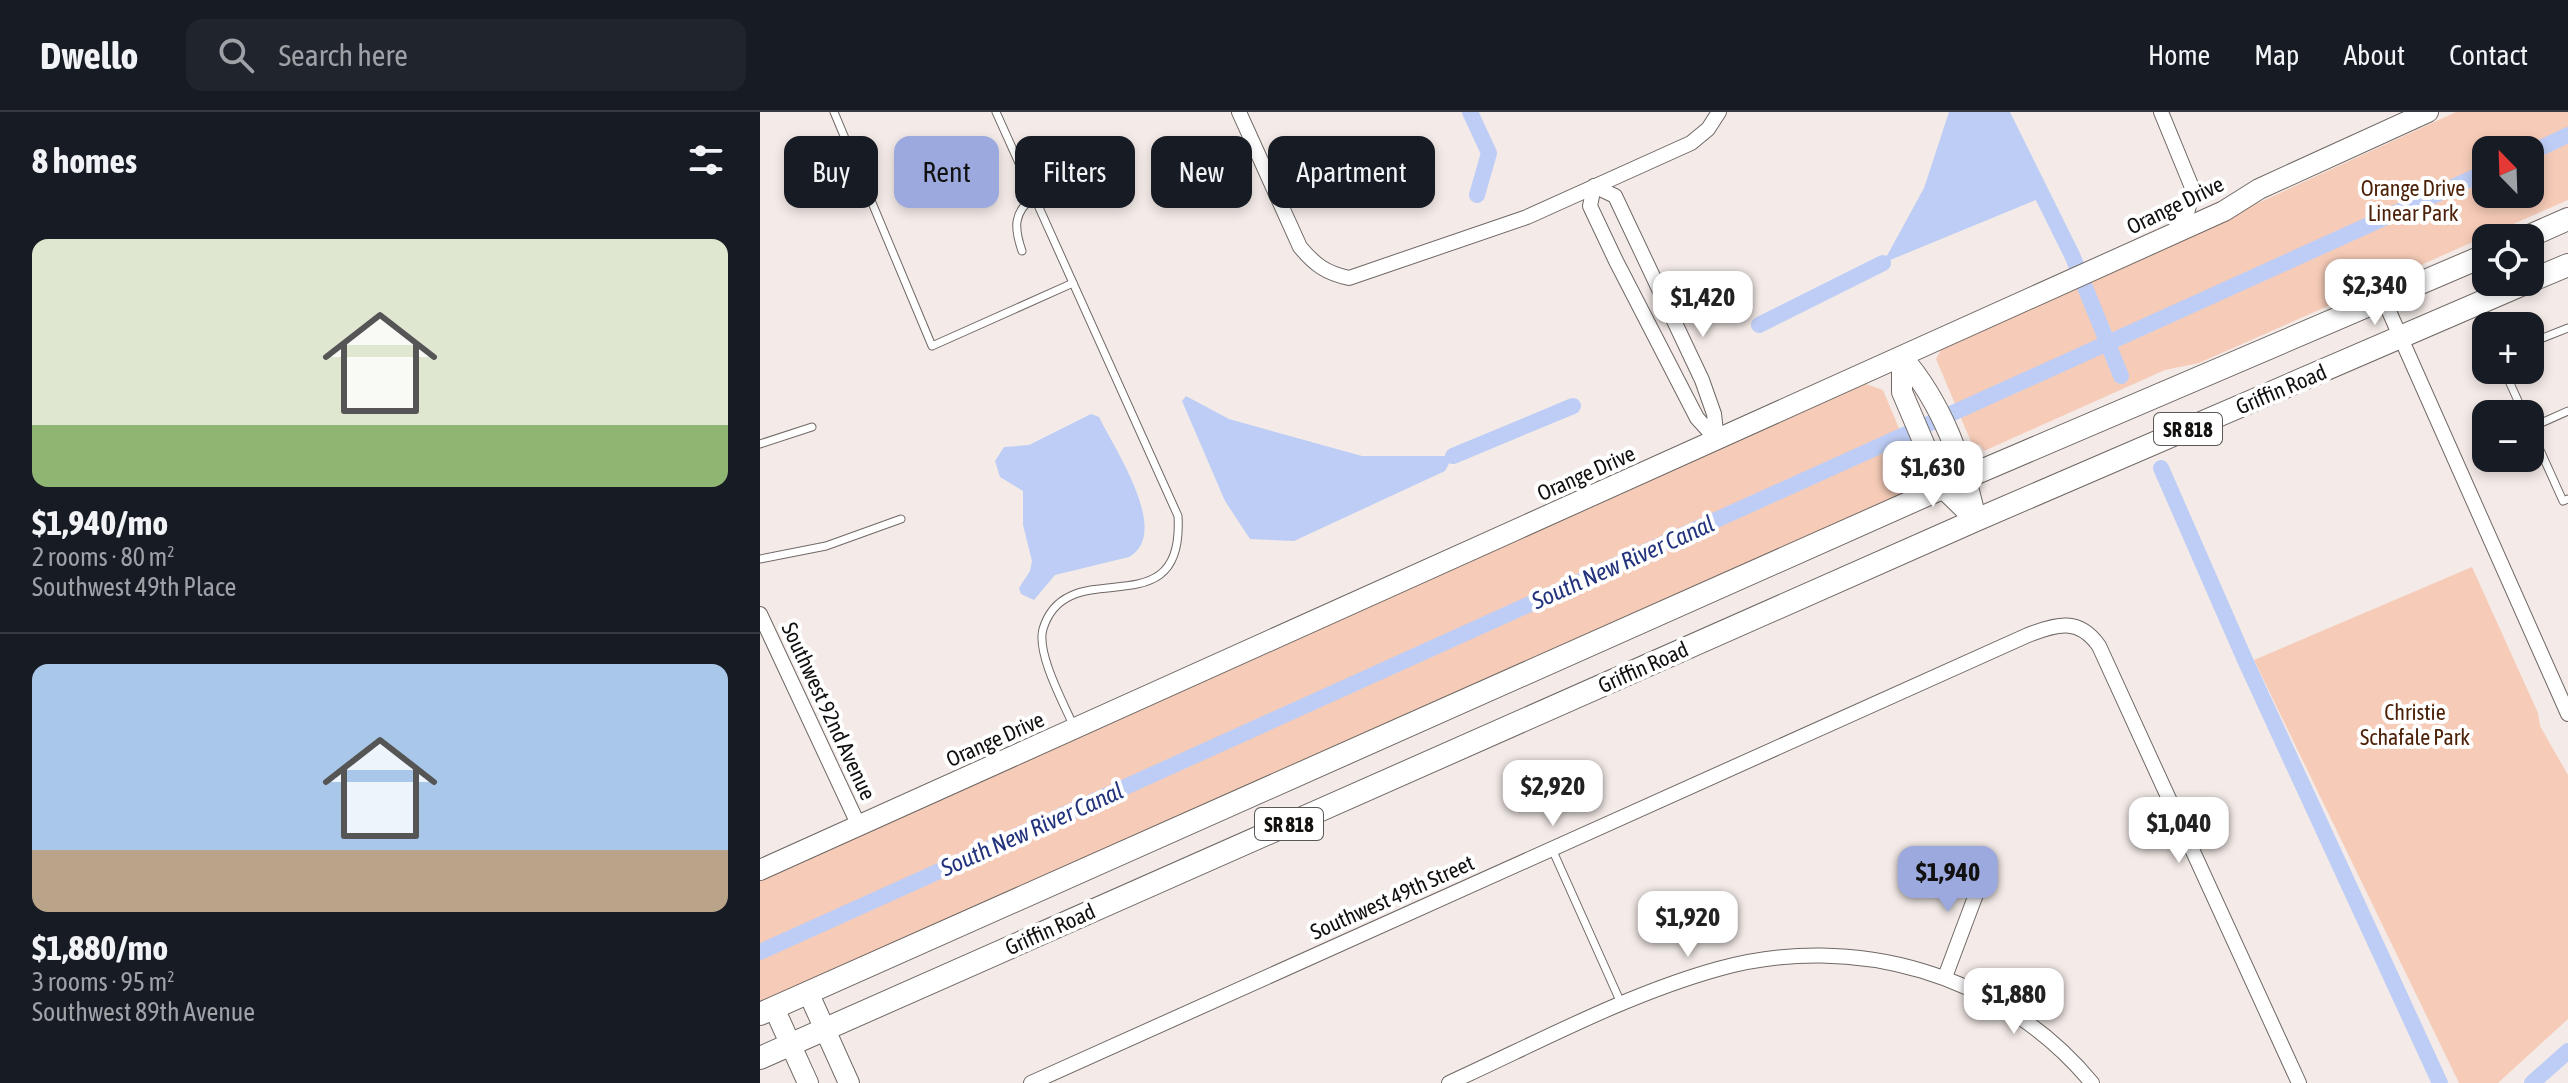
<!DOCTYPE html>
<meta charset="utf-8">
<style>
body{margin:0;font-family:"Asap Condensed",sans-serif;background:#20242c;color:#f1f3f6;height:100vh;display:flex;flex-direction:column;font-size:30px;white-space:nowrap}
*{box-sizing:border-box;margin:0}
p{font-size:26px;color:#9ea1a6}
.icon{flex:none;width:44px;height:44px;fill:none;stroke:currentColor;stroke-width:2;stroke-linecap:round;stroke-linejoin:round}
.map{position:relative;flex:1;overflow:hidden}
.drawer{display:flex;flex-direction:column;background:#171b24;width:760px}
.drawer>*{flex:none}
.banner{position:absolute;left:24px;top:24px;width:760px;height:72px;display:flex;gap:16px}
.needle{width:52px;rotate:337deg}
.controls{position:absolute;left:1712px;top:24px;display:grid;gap:16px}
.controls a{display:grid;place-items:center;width:72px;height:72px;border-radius:16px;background:#171b24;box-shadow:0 4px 12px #0003;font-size:40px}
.price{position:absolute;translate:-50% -68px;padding:0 18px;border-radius:16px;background:#fff;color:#222;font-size:26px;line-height:52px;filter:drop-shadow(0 2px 4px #0008)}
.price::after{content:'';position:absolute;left:50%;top:48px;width:24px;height:18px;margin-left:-12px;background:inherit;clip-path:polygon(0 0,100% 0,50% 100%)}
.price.active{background:#9ca9de;color:#111}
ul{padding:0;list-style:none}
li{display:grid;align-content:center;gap:16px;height:424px;padding:0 32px}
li+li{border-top:2px solid #363941}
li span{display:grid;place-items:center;height:248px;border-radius:16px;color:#555}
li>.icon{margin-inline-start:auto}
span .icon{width:144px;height:144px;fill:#fffc;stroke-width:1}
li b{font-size:34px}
h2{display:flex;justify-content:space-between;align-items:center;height:96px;padding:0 32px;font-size:34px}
.tag{padding:0 28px;border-radius:16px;background:#171b24;box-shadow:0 4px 12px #0003;font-size:28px;line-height:72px}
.tag.active{background:#9ca9de;color:#111}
header{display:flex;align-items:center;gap:48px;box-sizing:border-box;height:112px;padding:0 40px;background:#171b24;border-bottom:2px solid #363941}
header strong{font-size:38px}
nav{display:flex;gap:44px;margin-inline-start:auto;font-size:28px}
.search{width:560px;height:72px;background:#20242c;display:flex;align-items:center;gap:20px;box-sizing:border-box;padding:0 28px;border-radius:16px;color:#9ea1a6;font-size:30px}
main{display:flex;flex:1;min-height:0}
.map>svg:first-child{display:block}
.green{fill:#f6ccb8;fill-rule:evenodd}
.water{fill:#becdf5}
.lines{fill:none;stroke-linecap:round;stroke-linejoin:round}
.canal{stroke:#becdf5;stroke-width:16}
.lane-casing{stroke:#6f6864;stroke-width:9}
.street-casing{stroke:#6f6864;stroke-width:16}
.secondary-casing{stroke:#6f6864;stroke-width:22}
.primary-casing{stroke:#6f6864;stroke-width:24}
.lane{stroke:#fff;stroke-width:7}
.street{stroke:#fff;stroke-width:14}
.secondary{stroke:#fff;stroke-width:20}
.primary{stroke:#fff;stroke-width:22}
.labels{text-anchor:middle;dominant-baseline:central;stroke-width:8;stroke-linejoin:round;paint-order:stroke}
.shield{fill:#fff;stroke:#595856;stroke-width:2}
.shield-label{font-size:20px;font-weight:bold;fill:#12100e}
.park-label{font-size:22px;fill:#4d2008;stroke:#fff}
.street-label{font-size:22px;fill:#12100e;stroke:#fff}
.water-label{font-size:24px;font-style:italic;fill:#23347d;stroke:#fff}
</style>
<header>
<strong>Dwello</strong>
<div class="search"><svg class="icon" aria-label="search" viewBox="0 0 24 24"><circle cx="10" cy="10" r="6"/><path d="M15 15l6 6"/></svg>Search here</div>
<nav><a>Home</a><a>Map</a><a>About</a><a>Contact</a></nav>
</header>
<main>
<section class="drawer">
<h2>8 homes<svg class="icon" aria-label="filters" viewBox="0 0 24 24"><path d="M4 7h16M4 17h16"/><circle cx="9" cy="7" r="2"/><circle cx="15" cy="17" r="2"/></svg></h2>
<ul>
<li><span style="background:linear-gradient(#dfe7d0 75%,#8fb573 0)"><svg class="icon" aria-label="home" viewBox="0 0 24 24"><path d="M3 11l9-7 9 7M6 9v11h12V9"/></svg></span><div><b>$1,940/mo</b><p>2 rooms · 80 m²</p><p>Southwest 49th Place</p></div></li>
<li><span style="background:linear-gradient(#a9c7e8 75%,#b9a48a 0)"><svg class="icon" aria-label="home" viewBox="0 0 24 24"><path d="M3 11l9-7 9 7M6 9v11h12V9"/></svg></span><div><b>$1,880/mo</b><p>3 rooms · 95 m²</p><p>Southwest 89th Avenue</p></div></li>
</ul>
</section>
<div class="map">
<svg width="1808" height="971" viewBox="0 0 1808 971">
<rect width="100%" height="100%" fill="#f4ebe8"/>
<g class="green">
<path d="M1696 0H1808V88L1439 251 1405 258 1224 339 1220 333 1212 332 1176 247 1182 236ZM1726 38H1770V82H1726Z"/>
<polygon points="1106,272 1123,278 1156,357 1155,369 1160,372 1154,378 0,892 0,768 719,442"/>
<polygon points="1712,455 1778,601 1780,614 1808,663 1808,907 1738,971 1699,971 1494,548"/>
</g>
<g class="water">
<polygon points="1189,0 1241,0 1283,85 1123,151 1164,76"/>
<polygon points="426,284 469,307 602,344 693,344 685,359 534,429 490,427 465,389 422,289"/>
<path d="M331 302 339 305C354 336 412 421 369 445L295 463 274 488 261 482 259 476 270 459 272 449 263 413V379L240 365 235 349 244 335 269 333Z"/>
</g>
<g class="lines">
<g class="canal">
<polyline points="710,0 729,41 717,83"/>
<polyline points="1241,0 1312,143 1361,264"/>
<polyline points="1770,41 1808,23"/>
<polyline points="999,213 1123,151"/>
<polyline points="693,344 813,294"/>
<polyline points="1401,356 1485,548 1680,971"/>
<polyline points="0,840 1726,60"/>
<polyline points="1772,971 1808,939"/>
</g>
<defs>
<g id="lane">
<polyline points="74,0 172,234 313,171"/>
<path d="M236 0 418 404C425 521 307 437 283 517 276 541 304 592 314 615"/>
<path d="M262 139C254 116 253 100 274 85"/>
<polyline points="1770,231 1808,216"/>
<polyline points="1744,258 1764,302"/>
<polyline points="1770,316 1803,389 1808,387"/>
<polyline points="1770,316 1808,299"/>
<polyline points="0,332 52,315"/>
<polyline points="0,447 66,434 141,407"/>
<polyline points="792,737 861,891"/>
</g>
<g id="street">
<path d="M479 0 540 135C555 153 566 161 589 166L767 105 931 31 948 17 959 0"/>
<polyline points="1401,0 1433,78 1423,117"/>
<polygon points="834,74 855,84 942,268 954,302 957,328 937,306 856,149 830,94"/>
<polyline points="1624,188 1808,602"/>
<polyline points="0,502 99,714"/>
<polyline points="1185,865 1227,753"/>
<path d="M271 971 1268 523C1296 512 1319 505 1339 534L1539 971"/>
<path d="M689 971C777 931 865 883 958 857 1094 819 1242 862 1332 971"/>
</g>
<g id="secondary">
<polyline points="1142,245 1142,280 1183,376 1216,408"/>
<path d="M1142 245C1181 289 1204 351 1216 408"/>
<polyline points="0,758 1464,99 1499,77 1668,0"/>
<polyline points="48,880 89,971"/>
<polyline points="14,896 48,971"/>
</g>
<g id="primary">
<polyline points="1765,126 1808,107"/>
<polyline points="1770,169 1808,153"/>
<polyline points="0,902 1207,365 1726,143"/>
<polyline points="0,946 1216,408 1768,170"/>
</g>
</defs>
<use href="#lane" class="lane-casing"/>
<use href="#street" class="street-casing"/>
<use href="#secondary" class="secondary-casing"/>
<use href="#primary" class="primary-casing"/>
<use href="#lane" class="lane"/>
<use href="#street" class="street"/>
<use href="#secondary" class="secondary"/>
<use href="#primary" class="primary"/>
</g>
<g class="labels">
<g class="shield">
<rect x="1394" y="301" width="68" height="32" rx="6"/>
<rect x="495" y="696" width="68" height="32" rx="6"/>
</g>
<g class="shield-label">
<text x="1428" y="317">SR 818</text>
<text x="529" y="712">SR 818</text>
</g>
<g class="park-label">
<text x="1653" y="76">Orange Drive<tspan x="1653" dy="25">Linear Park</tspan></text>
<text x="1655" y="600">Christie<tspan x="1655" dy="25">Schafale Park</tspan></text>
</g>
<g class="street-label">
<text transform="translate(1415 93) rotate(-26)">Orange Drive</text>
<text transform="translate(1521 277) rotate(-23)">Griffin Road</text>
<text transform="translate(826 361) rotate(-24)">Orange Drive</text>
<text transform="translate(883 555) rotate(-24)">Griffin Road</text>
<text transform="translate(69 599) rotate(65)">Southwest 92nd Avenue</text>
<text transform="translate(235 627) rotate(-24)">Orange Drive</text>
<text transform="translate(632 785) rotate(-24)">Southwest 49th Street</text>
<text transform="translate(290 817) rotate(-24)">Griffin Road</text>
</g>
<g class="water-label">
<text transform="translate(863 450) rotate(-24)">South New River Canal</text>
<text transform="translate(272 717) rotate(-24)">South New River Canal</text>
</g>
</g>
</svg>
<div class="controls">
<a><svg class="needle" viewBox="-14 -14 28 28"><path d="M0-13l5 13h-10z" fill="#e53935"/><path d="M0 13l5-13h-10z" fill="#9ea1a6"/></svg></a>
<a><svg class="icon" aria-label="locate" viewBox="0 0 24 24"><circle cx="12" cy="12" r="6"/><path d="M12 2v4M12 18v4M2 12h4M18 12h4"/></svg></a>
<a>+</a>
<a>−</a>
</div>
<b class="price" style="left:1615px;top:215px">$2,340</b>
<b class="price" style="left:943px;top:227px">$1,420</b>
<b class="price" style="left:1173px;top:397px">$1,630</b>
<b class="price" style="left:793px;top:716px">$2,920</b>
<b class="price" style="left:1419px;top:753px">$1,040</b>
<b class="price active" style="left:1188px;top:802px">$1,940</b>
<b class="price" style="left:928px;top:847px">$1,920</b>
<b class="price" style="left:1254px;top:924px">$1,880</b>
<div class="banner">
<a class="tag">Buy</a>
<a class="tag active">Rent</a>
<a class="tag">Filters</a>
<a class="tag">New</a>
<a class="tag">Apartment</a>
</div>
</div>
</main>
